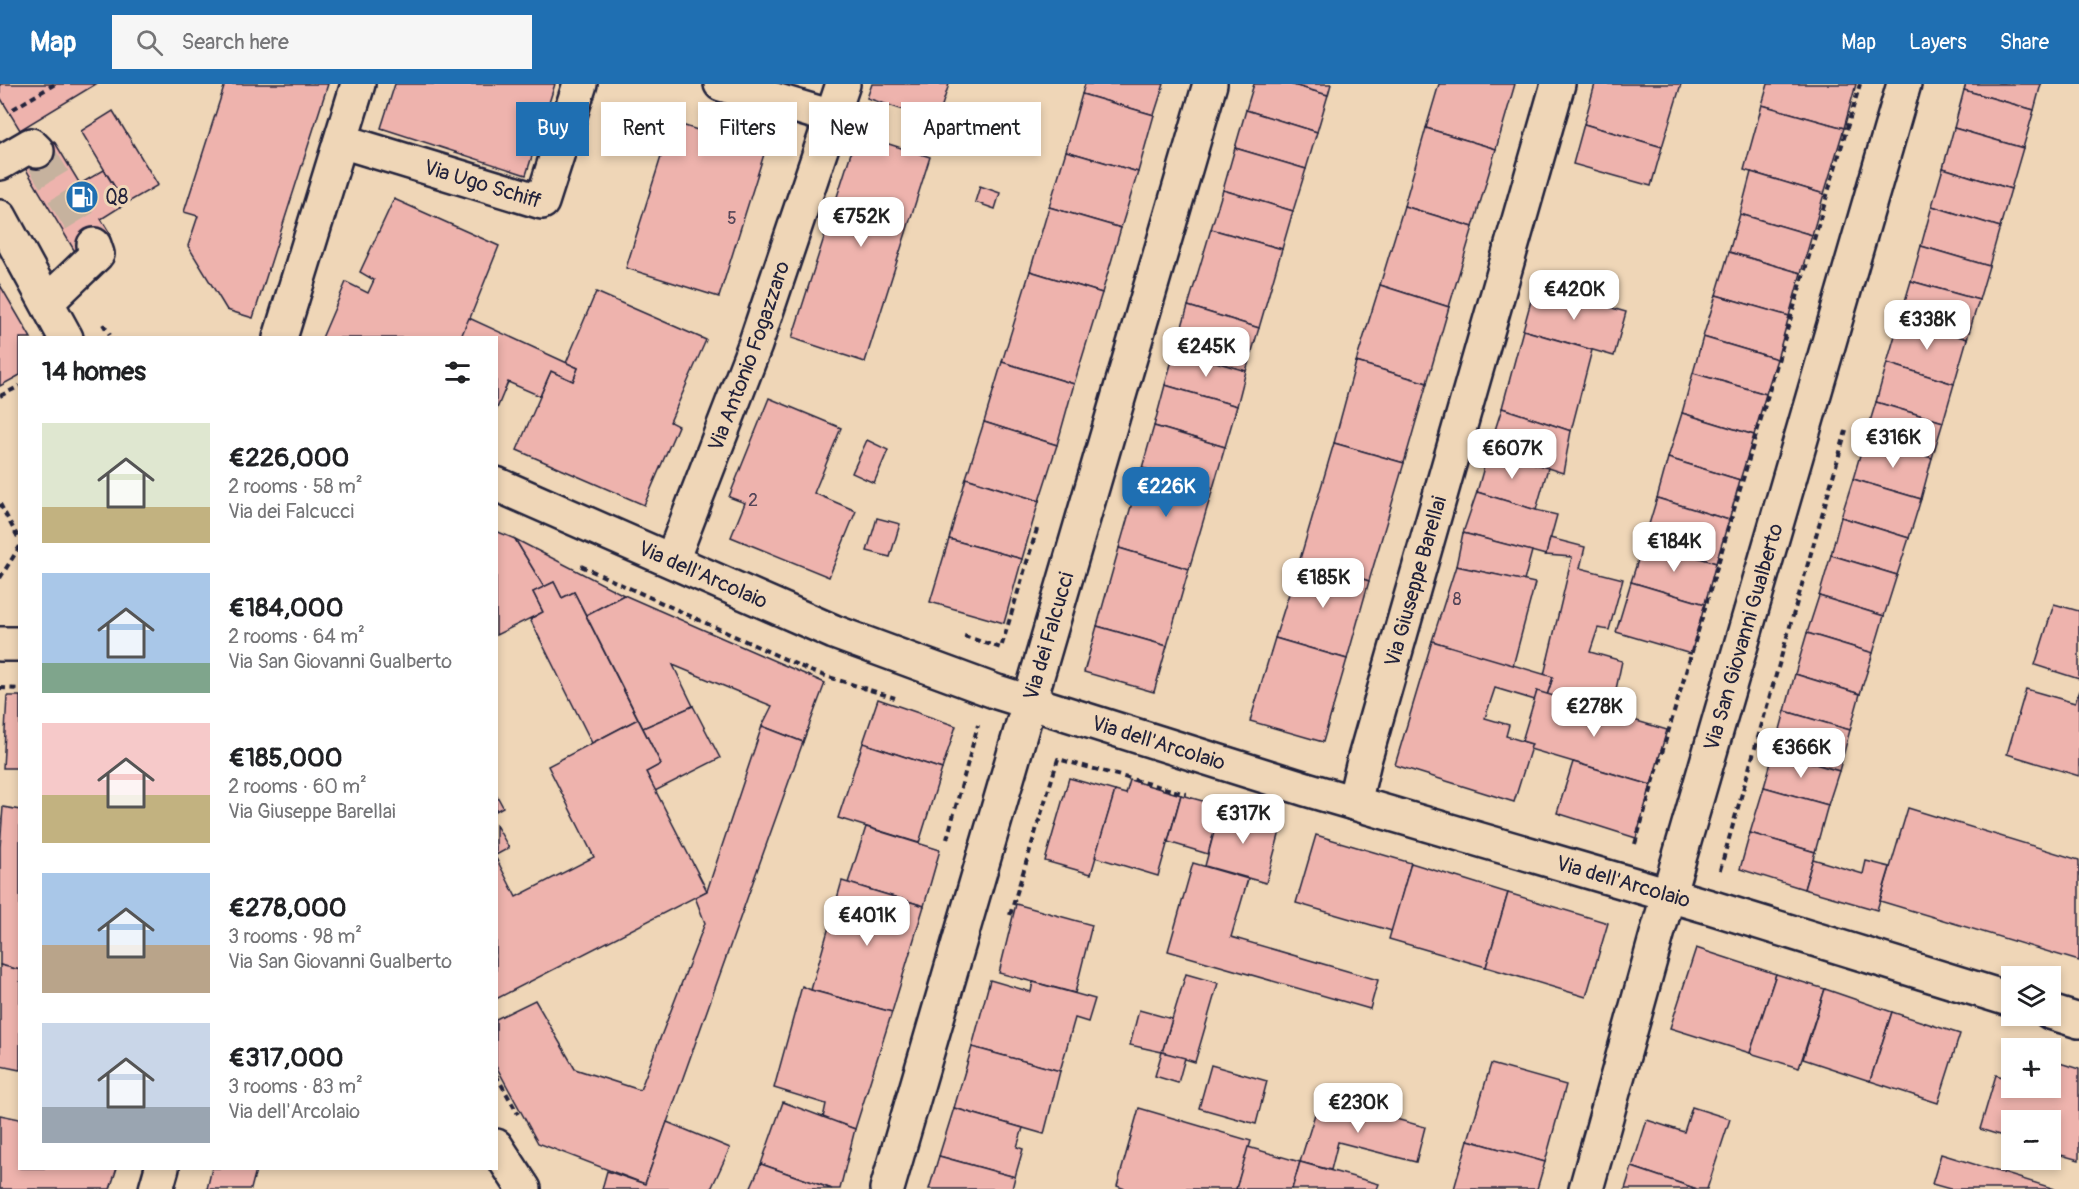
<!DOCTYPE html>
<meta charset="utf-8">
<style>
body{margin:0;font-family:Pangolin,sans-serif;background:#f6f6f6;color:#202124;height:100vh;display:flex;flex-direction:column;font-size:22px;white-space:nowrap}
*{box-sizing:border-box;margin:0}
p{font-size:20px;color:#757577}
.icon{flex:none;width:33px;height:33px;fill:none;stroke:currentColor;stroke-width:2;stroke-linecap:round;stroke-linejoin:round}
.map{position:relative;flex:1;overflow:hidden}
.drawer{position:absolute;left:18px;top:252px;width:480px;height:834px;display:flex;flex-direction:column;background:#fff;border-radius:0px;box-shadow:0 3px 9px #0003}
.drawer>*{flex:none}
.hud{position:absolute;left:516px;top:18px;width:570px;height:54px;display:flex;gap:12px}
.fabs{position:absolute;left:2001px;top:882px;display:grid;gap:12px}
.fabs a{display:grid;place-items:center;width:60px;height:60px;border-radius:0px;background:#fff;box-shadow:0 3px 9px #0003;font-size:30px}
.price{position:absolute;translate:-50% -51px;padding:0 14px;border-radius:12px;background:#fff;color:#222;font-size:20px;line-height:39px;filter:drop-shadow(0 2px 3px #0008)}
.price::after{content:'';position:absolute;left:50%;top:36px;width:18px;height:14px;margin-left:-9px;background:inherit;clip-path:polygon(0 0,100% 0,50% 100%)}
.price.active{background:#1f6fb2;color:#fff}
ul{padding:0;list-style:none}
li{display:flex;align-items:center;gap:18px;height:150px;padding:0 24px}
li span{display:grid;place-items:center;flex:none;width:168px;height:120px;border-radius:0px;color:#555}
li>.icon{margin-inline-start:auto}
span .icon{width:72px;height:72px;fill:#fffc;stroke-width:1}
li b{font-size:26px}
h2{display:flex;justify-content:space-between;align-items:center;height:72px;padding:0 24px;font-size:26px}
.pill{padding:0 21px;border-radius:0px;background:#fff;box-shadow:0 3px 9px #0003;font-size:21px;line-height:54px}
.pill.active{background:#1f6fb2;color:#fff}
header{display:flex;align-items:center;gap:36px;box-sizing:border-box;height:84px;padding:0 30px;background:#1f6fb2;color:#fff}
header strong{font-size:28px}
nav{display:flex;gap:33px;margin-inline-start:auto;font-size:21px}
.search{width:420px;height:54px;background:#f6f6f6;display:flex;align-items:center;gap:15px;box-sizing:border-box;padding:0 21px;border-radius:0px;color:#757577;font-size:22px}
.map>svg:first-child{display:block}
.building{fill:#eeb3ad;stroke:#22223b;stroke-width:1.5}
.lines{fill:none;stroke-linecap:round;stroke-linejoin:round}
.minor-tunnel{stroke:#c6b29e;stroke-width:33;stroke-dasharray:33 16;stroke-linecap:butt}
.minor-casing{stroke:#22223b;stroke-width:38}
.path{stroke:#22223b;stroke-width:4;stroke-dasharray:6 4.5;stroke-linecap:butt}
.minor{stroke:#efd6b7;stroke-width:33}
.labels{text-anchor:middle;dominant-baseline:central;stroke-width:6;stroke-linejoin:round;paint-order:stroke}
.number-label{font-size:18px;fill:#554658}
.street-label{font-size:21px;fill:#22223b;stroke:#efd6b7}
.poi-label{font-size:21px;fill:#22223b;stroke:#efd6b7;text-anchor:start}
</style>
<header>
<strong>Map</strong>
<div class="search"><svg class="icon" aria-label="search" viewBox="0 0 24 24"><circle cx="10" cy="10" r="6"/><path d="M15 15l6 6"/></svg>Search here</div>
<nav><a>Map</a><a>Layers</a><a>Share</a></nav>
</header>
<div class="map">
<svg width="2079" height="1105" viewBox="0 0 2079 1105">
<rect width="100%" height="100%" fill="#efd6b7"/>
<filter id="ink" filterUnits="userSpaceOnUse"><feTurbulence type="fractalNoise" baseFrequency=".0167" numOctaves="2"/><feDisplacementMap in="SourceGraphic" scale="12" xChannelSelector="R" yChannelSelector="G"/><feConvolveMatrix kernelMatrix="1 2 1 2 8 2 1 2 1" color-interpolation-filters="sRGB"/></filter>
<g filter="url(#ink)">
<g class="building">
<polygon points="0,0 96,0 20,46 0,13"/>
<polygon points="225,0 328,0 253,234 227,226 188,162 198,132 184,128"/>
<polygon points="395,0 555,0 526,91 381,44"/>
<polygon points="872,0 949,0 937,37 867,14"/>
<polygon points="1085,0 1164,0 1154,31 1082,10"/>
<polygon points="1254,0 1290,0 1328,11 1317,48 1246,26"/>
<polygon points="1290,0 1331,0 1328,11"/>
<polygon points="1439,0 1515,0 1496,65 1426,44"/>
<polygon points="1595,0 1681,0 1662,63 1584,40"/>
<polygon points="1768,0 1856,0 1844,44 1762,21"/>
<polygon points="1966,0 2041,0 2034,26 1964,6"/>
<polygon points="1964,6 2034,26 2023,64 1954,44"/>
<polygon points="1082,10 1154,31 1138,88 1066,67"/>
<polygon points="1762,21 1844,44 1824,110 1744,86"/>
<polygon points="1246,26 1317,48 1306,85 1235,64"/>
<polygon points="113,27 158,101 125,120 81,47"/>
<polygon points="672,38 765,67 719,213 626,184"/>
<polygon points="1584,40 1662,63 1651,102 1573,80"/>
<polygon points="1426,44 1496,65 1473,143 1404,122"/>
<polygon points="1954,44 2023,64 2011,105 1943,84"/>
<polygon points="857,50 930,73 865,278 792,254"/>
<polygon points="54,57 80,100 104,86 125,120 101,135 111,151 77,171 21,77"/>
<polygon points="1235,64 1306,85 1293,127 1223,106"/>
<polygon points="1066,67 1138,88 1121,144 1049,123"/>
<polygon points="1943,84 2011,105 2000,143 1932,122"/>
<polygon points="1751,88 1824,110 1812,151 1740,130"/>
<polygon points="980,102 1000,109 995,125 975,118"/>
<polygon points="1223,106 1293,127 1282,165 1211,145"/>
<polygon points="394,115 499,162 462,254 322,254 346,198 368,209 374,196 360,188"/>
<polygon points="1404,122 1473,143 1449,223 1380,201"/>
<polygon points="1932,122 2000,143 1989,182 1921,162"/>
<polygon points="1049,123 1121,144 1102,209 1030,187"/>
<polygon points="1740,130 1812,151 1801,189 1729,168"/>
<polygon points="1211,145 1282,165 1259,244 1188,222"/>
<polygon points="1921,162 1989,182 1979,216 1911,197"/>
<polygon points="1729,168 1801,189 1789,232 1716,211"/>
<polygon points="1030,187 1102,209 1074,300 1002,278"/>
<polygon points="1911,197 1979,216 1967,255 1900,234"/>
<polygon points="0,201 31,254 20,254 20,291 0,302"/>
<polygon points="1380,201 1449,223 1427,299 1356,278"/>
<polygon points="1535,202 1626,228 1614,272 1523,246"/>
<polygon points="596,208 706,256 670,338 678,342 644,421 517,366 551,287 573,297 578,284 566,279"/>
<polygon points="1716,211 1789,232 1777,275 1703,253"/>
<polygon points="1188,222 1259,244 1246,287 1175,266"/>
<polygon points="469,234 578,284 573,297 551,287 540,312 508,298 496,327 496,254 461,253"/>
<polygon points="1900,234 1967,255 1954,300 1887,279"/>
<polygon points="1523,246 1592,266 1571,347 1502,324"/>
<polygon points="1703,253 1777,275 1766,310 1693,289"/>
<polygon points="1175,266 1246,287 1237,322 1165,301"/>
<polygon points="1002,278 1074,300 1057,361 984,338"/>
<polygon points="1356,278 1427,299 1404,379 1334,359"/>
<polygon points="1887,279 1954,300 1943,338 1876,318"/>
<polygon points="1693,289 1766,310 1754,351 1682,329"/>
<polygon points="1165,301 1237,322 1225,363 1154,342"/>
<polygon points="769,314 841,344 814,409 856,427 829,493 731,453 745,419 729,413"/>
<polygon points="1876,318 1943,338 1932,374 1865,354"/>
<polygon points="1502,324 1571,347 1563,389 1489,365"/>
<polygon points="1682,329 1754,351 1740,396 1668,374"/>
<polygon points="984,338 1057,361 1039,417 966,394"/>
<polygon points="1154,342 1225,363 1213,404 1142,384"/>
<polygon points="1865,354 1932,374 1921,415 1853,395"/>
<polygon points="867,356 888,366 874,399 852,389"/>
<polygon points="1334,359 1404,379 1369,497 1300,475"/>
<polygon points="1489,365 1548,384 1536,426 1477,408"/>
<polygon points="1668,374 1740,396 1729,436 1657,414"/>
<polygon points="1142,384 1213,404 1189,485 1119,464"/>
<polygon points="966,394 1039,417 1022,475 949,455"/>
<polygon points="1853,395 1921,415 1909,454 1841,433"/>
<polygon points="1477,408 1536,426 1557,431 1546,471 1463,449"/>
<polygon points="1657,414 1729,436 1716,479 1644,457"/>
<polygon points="1841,433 1909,454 1897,491 1831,471"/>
<polygon points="877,434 900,440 890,473 867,467"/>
<polygon points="496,447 515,455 544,503 533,508 543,528 496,551"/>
<polygon points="1463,449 1532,467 1524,497 1456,482"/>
<polygon points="1550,454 1585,463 1580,484 1623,495 1609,546 1598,544 1590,568 1622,577 1611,629 1547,611 1553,593 1544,591 1572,473 1546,471"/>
<polygon points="515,455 624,511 586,531 574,508 562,514 554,498 544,503"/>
<polygon points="949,455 1022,475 1004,539 930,518"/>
<polygon points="1644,457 1716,479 1705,520 1631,498"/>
<polygon points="1119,464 1189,485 1167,562 1097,542"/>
<polygon points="1831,471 1897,491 1884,532 1819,512"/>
<polygon points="1300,475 1369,497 1347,575 1275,554"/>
<polygon points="1456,482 1535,499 1513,582 1432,557"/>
<polygon points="554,498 562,514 574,508 638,635 592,659 530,535 543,528 533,508"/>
<polygon points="1631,498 1705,520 1691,570 1616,548"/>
<polygon points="624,511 825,599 803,658 762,642 772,622 673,581 693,622 643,644 586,531"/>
<polygon points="1819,512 1884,532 1873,569 1807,549"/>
<polygon points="2054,520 2079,527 2079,595 2035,581"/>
<polygon points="1097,542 1167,562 1154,608 1084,588"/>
<polygon points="1807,549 1873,569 1860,610 1795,590"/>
<polygon points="1275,554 1347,575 1323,658 1250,637"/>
<polygon points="1432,557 1553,593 1547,611 1537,607 1535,616 1495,604 1485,634 1509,641 1506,652 1532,660 1514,718 1395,681"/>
<polygon points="1795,590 1860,610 1850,646 1785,627"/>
<polygon points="2026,605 2075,619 2079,606 2079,692 2007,670"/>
<polygon points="1537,607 1667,646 1651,701 1530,665 1532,660 1522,657"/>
<polygon points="7,612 20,612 20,684 3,684"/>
<polygon points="878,615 956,642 942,685 863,659"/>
<polygon points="693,622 720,674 655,707 646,688 661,680 643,644"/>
<polygon points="1785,627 1850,646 1839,687 1774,668"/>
<polygon points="638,635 661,680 646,688 707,807 496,915 496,774 516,813 594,773 548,682"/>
<polygon points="762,642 803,658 645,1100 538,1059 496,982 496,935 535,916 575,985 640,1006 705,839 695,813 707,807"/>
<polygon points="863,659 942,685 919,759 838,734"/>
<polygon points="1774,668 1839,687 1828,721 1764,703"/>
<polygon points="1573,678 1651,701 1636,754 1557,729"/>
<polygon points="1069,694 1115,707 1091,790 1045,777"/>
<polygon points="1130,696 1181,711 1158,792 1095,773 1115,707 1126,710"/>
<polygon points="1764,703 1828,721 1815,768 1750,749"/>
<polygon points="496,710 503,723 496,727"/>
<polygon points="1181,711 1221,722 1208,770 1168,758"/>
<polygon points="1221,722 1282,740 1266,799 1205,782"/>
<polygon points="3,723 20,726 20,886 0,881 0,763"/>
<polygon points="1908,724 2079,776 2079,877 1880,817"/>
<polygon points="496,741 509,764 496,771"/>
<polygon points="866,743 940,766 924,822 848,799"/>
<polygon points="1750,749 1815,768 1804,805 1740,785"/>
<polygon points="1316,751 1411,779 1392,847 1296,819"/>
<polygon points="1813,775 1863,790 1866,777 1890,783 1877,826 1804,805"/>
<polygon points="1193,779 1248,795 1231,853 1378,896 1370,925 1168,867"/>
<polygon points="1411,779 1508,809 1486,883 1389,855"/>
<polygon points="842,797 924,822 892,928 811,906"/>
<polygon points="1508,809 1608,839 1586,913 1486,883"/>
<polygon points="1016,820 1092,841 1075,909 999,889"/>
<polygon points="1696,864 1776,890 1750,969 1670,944"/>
<polygon points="0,881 20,886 20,986 0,982"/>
<polygon points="1186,890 1218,899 1195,978 1162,968"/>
<polygon points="1776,890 1825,905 1799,984 1750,969"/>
<polygon points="990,896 1031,908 1033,898 1095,915 1088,938 1075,934 1060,987 972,963"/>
<polygon points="802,902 811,906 892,928 855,1045 823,1034 826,1020 774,1004"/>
<polygon points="1825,905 1892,928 1870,997 1803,975"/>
<polygon points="1139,926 1172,935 1162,968 1130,961"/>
<polygon points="1892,928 1960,950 1938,1019 1870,997"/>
<polygon points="972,963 1060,987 1044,1050 954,1024"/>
<polygon points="1162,968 1185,974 1178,999 1155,992"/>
<polygon points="2050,976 2079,985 2079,1076 2050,1068 2050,1036 2012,1036 2012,1055 1980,1045 1996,991 2006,994 2012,977 2012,1004 2050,1004"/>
<polygon points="1491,980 1566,1001 1545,1078 1468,1056"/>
<polygon points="1211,981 1267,997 1256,1040 1199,1024"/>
<polygon points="1320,1014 1425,1043 1416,1078 1338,1058 1331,1086 1300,1078"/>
<polygon points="783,1018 855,1045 840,1105 832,1105 761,1080"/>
<polygon points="1692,1023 1730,1035 1707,1105 1697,1105 1632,1083 1647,1036 1684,1048"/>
<polygon points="954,1024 1023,1044 1017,1063 1023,1065 1015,1093 939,1072"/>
<polygon points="1139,1024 1251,1057 1236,1105 1125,1105 1117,1102"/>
<polygon points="0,1031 20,1035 20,1084 117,1084 110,1105 0,1105"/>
<polygon points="667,1038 730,1064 711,1105 602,1105 607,1087 645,1100"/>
<polygon points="1468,1056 1545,1078 1537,1105 1454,1105"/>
<polygon points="1248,1063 1300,1078 1292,1105 1236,1105"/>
<polygon points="1941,1070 2055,1105 1950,1105 1932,1100"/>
<polygon points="939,1072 1015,1093 1012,1105 929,1105"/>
<polygon points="1300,1078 1379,1100 1377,1105 1292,1105"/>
<polygon points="761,1080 832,1105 750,1105"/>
<polygon points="1632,1083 1697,1105 1625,1105"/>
<polygon points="212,1084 253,1084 256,1086 251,1105 207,1105"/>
</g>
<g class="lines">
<polyline class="minor-tunnel" points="37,67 94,161"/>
<defs>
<g id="minor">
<polyline points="721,0 832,33"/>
<path id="s1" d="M341 57 542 118 580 0"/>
<polyline points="0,79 31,61 37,67"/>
<polyline points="0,133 66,254"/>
<polyline points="47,218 97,170 94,161"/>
<polyline points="280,254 358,0"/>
<path id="s2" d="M496 400 834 548 997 608 1306 705 1710 823 2012 916"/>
<path id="s3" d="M672 476 755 261 843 0"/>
<polyline points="0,560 20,560"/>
<path id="s4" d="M1354 719 1364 677 1558 0"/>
<polyline points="2050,928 2079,937"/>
<polyline points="496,1062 524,1105"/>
<polyline points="156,1105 162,1084"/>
<path id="s5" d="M887 1105 1210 0"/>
<path id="s6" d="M1586 1105 1658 847 1904 0"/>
</g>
</defs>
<use href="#minor" class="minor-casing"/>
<g class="path">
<polyline points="13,25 55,0"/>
<polyline points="103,240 110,251"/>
<polyline points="0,312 20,302"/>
<polyline points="0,420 20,457"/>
<polyline points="581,482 813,588 895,614"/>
<polyline points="0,494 20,462"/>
<polyline points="964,552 1001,564 1037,445"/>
<polyline points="0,604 20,605"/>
<polyline points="947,755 978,641"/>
<polyline points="1635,760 1860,0"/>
<polyline points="1720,786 1846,347"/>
<polyline points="1010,831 1058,675 1186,710"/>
<polyline points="496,991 518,1030"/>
</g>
<use href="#minor" class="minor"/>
</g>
</g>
<defs>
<symbol id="fuel-disc" viewBox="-11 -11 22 22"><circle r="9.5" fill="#1f6fb2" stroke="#efd6b7"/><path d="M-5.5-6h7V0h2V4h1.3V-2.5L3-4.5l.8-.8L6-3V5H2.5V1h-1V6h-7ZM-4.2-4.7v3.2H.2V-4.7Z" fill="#fff"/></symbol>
</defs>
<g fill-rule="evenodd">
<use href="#fuel-disc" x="63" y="94" width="38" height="38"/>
</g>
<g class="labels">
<g class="number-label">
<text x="732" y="134">5</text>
<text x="753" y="416">2</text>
<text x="1457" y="515">8</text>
</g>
<g class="street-label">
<text stroke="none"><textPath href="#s1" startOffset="148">Via Ugo Schiff</textPath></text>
<text stroke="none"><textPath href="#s3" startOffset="218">Via Antonio Fogazzaro</textPath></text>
<text stroke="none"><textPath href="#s2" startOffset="226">Via dell'Arcolaio</textPath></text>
<text stroke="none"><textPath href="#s4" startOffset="230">Via Giuseppe Barellai</textPath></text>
<text stroke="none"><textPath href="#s5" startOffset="576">Via dei Falcucci</textPath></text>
<text stroke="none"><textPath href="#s6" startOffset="574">Via San Giovanni Gualberto</textPath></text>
<text stroke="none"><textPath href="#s2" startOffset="712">Via dell'Arcolaio</textPath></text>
<text stroke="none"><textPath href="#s2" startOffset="1197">Via dell'Arcolaio</textPath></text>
</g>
<g class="poi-label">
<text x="105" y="113">Q8</text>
</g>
</g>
</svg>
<div class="fabs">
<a><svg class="icon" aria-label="layers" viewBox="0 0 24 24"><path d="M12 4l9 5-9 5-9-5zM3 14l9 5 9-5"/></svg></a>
<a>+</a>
<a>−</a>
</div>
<b class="price" style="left:861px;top:164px">€752K</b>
<b class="price" style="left:1574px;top:237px">€420K</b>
<b class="price" style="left:1927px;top:267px">€338K</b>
<b class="price" style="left:1206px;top:294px">€245K</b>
<b class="price" style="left:1893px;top:385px">€316K</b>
<b class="price" style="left:1512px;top:396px">€607K</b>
<b class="price active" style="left:1166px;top:434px">€226K</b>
<b class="price" style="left:1674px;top:489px">€184K</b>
<b class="price" style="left:1323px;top:525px">€185K</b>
<b class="price" style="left:1594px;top:654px">€278K</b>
<b class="price" style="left:1801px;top:695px">€366K</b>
<b class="price" style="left:1243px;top:761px">€317K</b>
<b class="price" style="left:867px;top:863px">€401K</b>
<b class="price" style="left:1358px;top:1050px">€230K</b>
<div class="hud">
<a class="pill active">Buy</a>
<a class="pill">Rent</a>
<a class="pill">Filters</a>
<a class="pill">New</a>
<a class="pill">Apartment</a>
</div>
<section class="drawer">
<h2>14 homes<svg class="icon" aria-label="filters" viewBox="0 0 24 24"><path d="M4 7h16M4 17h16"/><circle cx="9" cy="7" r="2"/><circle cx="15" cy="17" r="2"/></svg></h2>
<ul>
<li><span style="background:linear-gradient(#dfe7d0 70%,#c2b280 0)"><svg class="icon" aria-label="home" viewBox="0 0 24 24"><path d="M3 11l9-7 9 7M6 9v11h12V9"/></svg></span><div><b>€226,000</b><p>2 rooms · 58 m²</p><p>Via dei Falcucci</p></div></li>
<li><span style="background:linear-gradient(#a9c7e8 75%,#7fa58c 0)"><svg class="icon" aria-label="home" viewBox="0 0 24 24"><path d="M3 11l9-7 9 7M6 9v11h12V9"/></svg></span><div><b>€184,000</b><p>2 rooms · 64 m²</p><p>Via San Giovanni Gualberto</p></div></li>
<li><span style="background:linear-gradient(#f6c9c9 60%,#c2b280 0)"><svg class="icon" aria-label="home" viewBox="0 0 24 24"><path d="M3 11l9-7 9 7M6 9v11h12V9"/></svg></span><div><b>€185,000</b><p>2 rooms · 60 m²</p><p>Via Giuseppe Barellai</p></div></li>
<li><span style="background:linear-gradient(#a9c7e8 60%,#b9a48a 0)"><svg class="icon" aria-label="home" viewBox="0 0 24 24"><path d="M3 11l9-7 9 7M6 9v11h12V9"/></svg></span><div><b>€278,000</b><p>3 rooms · 98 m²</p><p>Via San Giovanni Gualberto</p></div></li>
<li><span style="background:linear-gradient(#c9d6e8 70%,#9aa5b1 0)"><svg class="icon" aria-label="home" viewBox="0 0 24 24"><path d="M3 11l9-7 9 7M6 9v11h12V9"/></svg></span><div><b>€317,000</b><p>3 rooms · 83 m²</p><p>Via dell'Arcolaio</p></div></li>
</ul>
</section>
</div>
